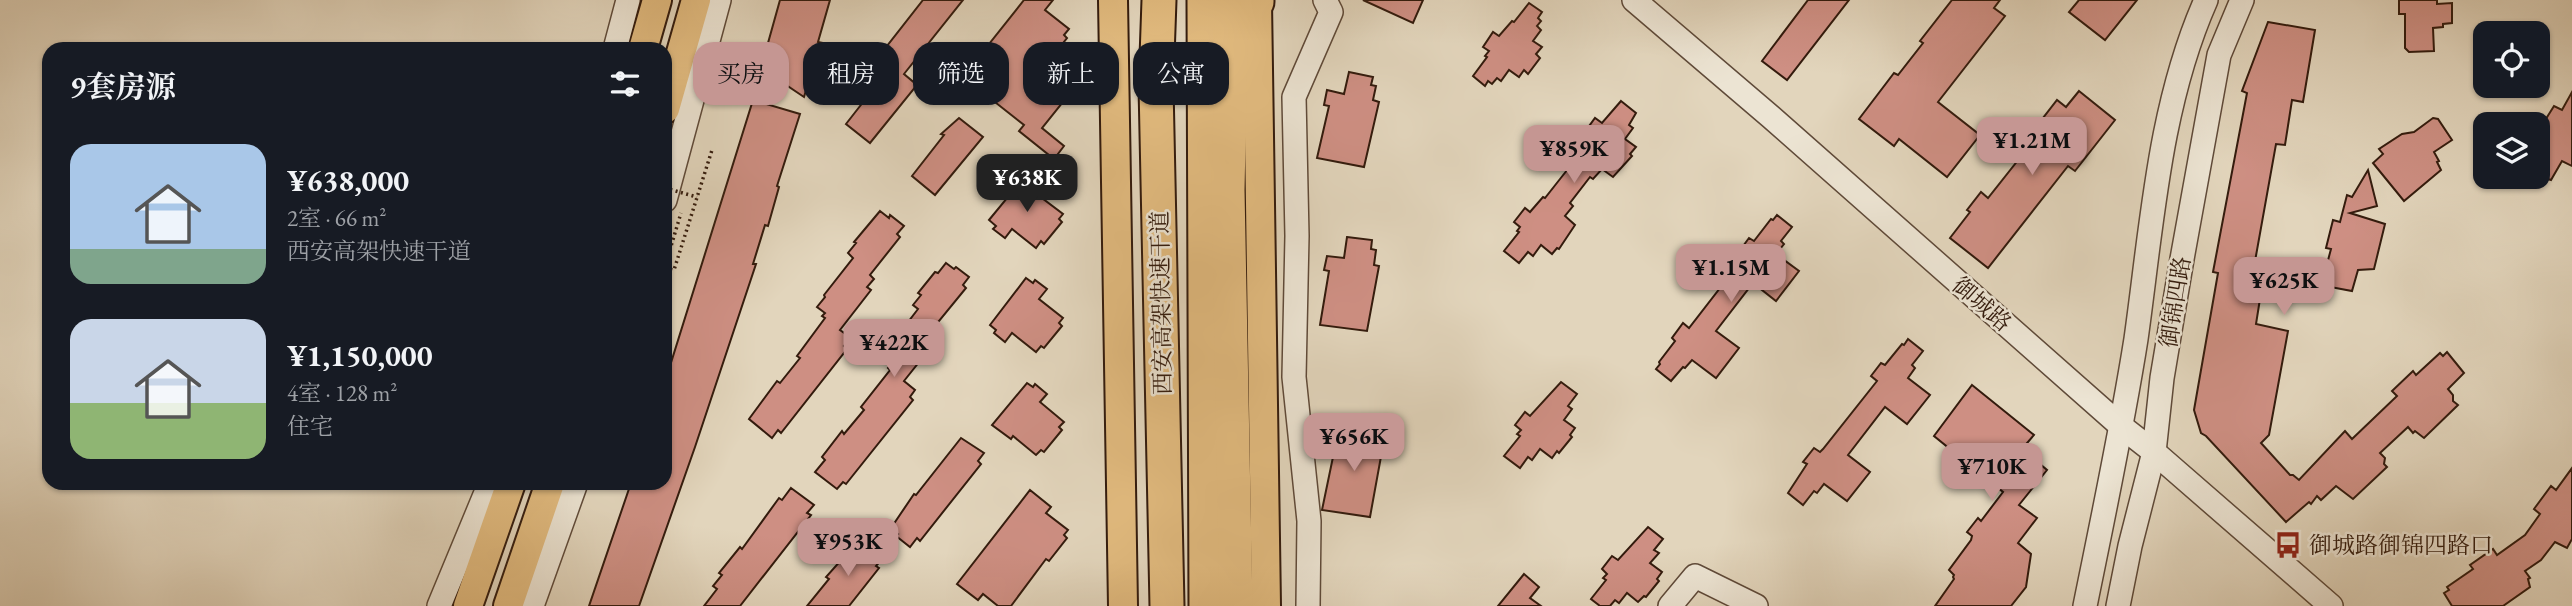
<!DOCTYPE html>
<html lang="zh">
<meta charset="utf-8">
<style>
body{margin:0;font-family:"EB Garamond","Noto Serif SC",serif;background:#20242c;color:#f1f3f6;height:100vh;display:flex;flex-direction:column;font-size:26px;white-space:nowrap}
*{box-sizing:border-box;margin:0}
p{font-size:23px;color:#9ea1a6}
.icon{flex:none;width:38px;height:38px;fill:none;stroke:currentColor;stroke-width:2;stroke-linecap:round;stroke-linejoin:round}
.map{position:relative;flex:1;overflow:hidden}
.drawer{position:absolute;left:42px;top:42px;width:630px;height:448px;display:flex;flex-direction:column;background:#171b24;border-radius:21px;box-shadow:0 2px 5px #0004}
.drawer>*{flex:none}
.hud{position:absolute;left:693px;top:42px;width:665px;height:63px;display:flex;gap:14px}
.fabs{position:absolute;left:2473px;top:21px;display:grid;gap:14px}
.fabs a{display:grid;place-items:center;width:77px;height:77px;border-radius:14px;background:#171b24;box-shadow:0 2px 5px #0004;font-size:35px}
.price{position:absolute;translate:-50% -60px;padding:0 16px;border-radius:14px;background:#c59692;color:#111;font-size:23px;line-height:46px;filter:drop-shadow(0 2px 4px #0008)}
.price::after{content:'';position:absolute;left:50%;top:42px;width:21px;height:16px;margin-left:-10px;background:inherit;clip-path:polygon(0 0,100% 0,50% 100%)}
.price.active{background:#222;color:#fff}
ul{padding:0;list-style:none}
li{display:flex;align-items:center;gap:21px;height:175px;padding:0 28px}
li span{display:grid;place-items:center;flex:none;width:196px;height:140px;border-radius:21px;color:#555}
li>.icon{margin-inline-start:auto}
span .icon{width:84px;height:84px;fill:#fffc;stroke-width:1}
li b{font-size:30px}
h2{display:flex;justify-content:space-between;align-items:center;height:84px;padding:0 28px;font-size:30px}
.tag{padding:0 24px;border-radius:21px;background:#171b24;box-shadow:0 2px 5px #0004;font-size:24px;line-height:63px}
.tag.active{background:#c59692;color:#111}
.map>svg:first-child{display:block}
.building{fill:#ce8f83;stroke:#331b0d;stroke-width:2}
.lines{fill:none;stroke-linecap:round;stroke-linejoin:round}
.minor-casing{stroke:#5f4a39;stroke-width:26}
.major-casing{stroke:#331b0d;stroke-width:32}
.highway-casing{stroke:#331b0d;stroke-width:37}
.path{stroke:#331b0d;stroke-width:3.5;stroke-dasharray:2 3.5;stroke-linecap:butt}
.minor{stroke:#ece4d3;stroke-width:23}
.major{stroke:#e1ba7e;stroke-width:28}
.highway{stroke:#e1ba7e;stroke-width:33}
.path-bridge{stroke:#331b0d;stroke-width:3.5;stroke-dasharray:2 3.5;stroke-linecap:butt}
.labels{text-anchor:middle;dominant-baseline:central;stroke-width:5;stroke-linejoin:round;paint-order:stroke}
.street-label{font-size:23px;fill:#331b0d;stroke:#ece4d3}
.poi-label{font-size:23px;fill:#331b0d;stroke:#ece4d3;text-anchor:start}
</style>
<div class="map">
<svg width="2572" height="606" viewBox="0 0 2572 606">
<rect width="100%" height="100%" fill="#e2d5bc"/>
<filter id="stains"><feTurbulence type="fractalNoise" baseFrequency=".00286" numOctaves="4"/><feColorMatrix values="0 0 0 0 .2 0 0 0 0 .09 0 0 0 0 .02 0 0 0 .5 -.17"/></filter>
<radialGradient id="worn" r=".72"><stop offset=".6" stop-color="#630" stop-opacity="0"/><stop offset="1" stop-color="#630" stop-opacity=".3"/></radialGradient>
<g class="building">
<polygon points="780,0 830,0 818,42 823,43 810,88 807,87 804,97 761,68"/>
<polygon points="923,0 963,0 904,74 917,85 870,143 846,124 878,83 875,81 889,63 880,55"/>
<polygon points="1024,0 1053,0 1045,10 1069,29 1064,35 1067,38 1044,67 1068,86 1062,93 1067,97 1042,128 1064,146 1054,159 1019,131 1024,125 981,91 973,100 962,91 964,88 958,83"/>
<polygon points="1363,0 1423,0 1413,23"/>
<polygon points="1808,0 1849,0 1787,80 1762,61"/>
<polygon points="1952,0 2000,0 1994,8 2005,16 1938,102 1980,135 1947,177 1899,139 1894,146 1859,119 1894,73 1898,75 1923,43 1920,41"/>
<polygon points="2079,0 2137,0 2105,40 2069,12"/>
<polygon points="2399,0 2437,0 2437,4 2452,3 2452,23 2443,24 2443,27 2433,28 2434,51 2409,52 2405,48 2405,14 2399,14"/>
<polygon points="1529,3 1542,12 1538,18 1541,21 1537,26 1541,30 1533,41 1542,47 1536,54 1540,58 1528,74 1524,70 1519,77 1509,70 1501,81 1497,78 1492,84 1488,81 1485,86 1473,76 1487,57 1485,56 1489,51 1483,47 1493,32 1499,36 1512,21 1514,22"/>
<polygon points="2268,22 2315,30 2303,102 2292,100 2285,145 2276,144 2252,278 2263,280 2256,324 2288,331 2269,435 2261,443 2290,475 2293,475 2299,480 2345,431 2352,439 2397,396 2392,391 2413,371 2416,375 2440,353 2443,356 2447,352 2464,373 2448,389 2453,395 2453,401 2458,405 2424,438 2415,431 2413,433 2408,427 2380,453 2385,458 2384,464 2387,467 2353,499 2336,486 2321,500 2317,496 2311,504 2309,502 2286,522 2206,436 2201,433 2194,410 2218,273 2213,272 2247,93 2242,91"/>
<polygon points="1349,72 1373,77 1371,85 1376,86 1373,100 1379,102 1364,167 1317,158 1329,106 1324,105 1327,90 1344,94"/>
<polygon points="2079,91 2115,120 2075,171 2068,166 1988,268 1950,238 1970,212 1967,210 1981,192 1988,198 2034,140 2029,136 2057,100 2066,107"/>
<polygon points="2572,92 2572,166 2562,161 2551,180 2538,176 2538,145 2545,134 2539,130 2554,106 2562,110"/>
<polygon points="753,100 800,114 777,186 779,187 768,226 765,225 753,264 756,264 695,447 639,606 589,606 631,483 665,483 665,382"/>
<polygon points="1621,101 1636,113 1629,125 1633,128 1625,139 1636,147 1630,154 1632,156 1613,177 1602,169 1593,179 1590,177 1570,203 1573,206 1565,216 1575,225 1559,249 1557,248 1552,254 1541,245 1533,256 1528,252 1519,263 1504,251 1519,232 1517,231 1520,227 1514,222 1525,208 1530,212 1543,197 1545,198 1560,179 1579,155 1577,153 1589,137 1584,133 1595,118 1602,123"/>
<polygon points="959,118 983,137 935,195 912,176 944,135 941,134"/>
<polygon points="2433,118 2438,119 2452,140 2434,152 2439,161 2437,162 2441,170 2404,201 2373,163 2383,154 2379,149 2402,134 2414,132"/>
<polygon points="2368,170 2377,206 2350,213 2385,224 2374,269 2358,270 2352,291 2325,286 2326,281 2323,279 2331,249 2326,248 2333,220 2340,222 2347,195 2352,197"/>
<polygon points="1026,175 1032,179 1035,176 1046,185 1038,195 1063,214 1059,219 1062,222 1044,244 1041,241 1036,248 1012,229 1005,238 993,229 996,226 989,220"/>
<polygon points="880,211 889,218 890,215 904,226 897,234 900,237 870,275 874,279 867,287 871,290 840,330 851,338 844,346 847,349 781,433 778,430 772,438 749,419 777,381 780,383 800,358 797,356 825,318 822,316 825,313 817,307 825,297 824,295 853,258 848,253 856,243 854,242"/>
<polygon points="1777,215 1792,227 1781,241 1784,244 1776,254 1799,271 1776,301 1753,283 1716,331 1739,348 1716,378 1692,360 1685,368 1683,367 1671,381 1656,369 1660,364 1659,362 1675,341 1672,338 1683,323 1689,328 1744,257 1738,253 1749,238 1754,241 1771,219 1773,220"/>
<polygon points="1347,237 1372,240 1371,249 1376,250 1374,265 1379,266 1367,331 1320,325 1329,271 1324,270 1327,256 1344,258"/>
<polygon points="946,263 954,269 956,267 969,277 963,285 966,288 934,327 939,331 932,339 935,342 904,381 915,390 910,397 913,400 846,484 843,482 837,489 815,472 825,460 822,457 842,431 844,434 864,410 861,407 890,370 888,368 891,365 883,359 891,349 889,347 918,309 913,305 921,295 918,293 935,272 938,273"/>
<polygon points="1026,278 1033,283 1035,280 1047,289 1039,299 1063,318 1059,323 1062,326 1044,348 1041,346 1036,352 1012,333 1005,342 994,333 996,330 990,325"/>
<polygon points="1908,339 1923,351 1912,365 1915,368 1908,378 1930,395 1907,424 1885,407 1848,455 1870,472 1847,501 1824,484 1817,493 1814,491 1803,505 1788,493 1807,464 1803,462 1814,448 1820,452 1823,449 1877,381 1871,376 1881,363 1885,365 1902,344 1904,345"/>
<polygon points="1561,382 1577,394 1568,406 1572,409 1564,420 1575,428 1570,435 1572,437 1559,453 1557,451 1552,458 1540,449 1532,460 1528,457 1520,468 1504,456 1520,436 1517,434 1521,430 1515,425 1525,412 1530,416"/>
<polygon points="1027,383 1033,387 1035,384 1047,394 1040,402 1064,422 1059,427 1062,430 1044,452 1041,450 1036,455 1013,436 1011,439 992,425"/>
<polygon points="1972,385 2034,435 2022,449 2047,470 2019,505 2037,518 2018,543 2031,554 2026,587 2011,606 1935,606 1954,579 1953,577 1954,575 1949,570 1971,540 1972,536 1967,532 1978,518 1981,521 2003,492 1934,436"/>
<polygon points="1351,423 1375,428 1374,435 1380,436 1377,450 1382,451 1370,517 1322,510 1333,457 1328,456 1330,442 1346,445"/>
<polygon points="961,438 984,453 978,461 981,464 920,541 917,538 910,547 896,536 898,534 891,528 914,494 916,495"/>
<polygon points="2572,468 2572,539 2567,548 2555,542 2541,560 2525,571 2530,578 2528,579 2530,587 2503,606 2452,606 2444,593 2449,590 2447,587 2473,569 2470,565 2493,549 2497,555 2525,535 2540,514 2534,509 2551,486 2556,490"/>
<polygon points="791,488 814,505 807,513 811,515 740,606 704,606 717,589 713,586 722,575 719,573 740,547 742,549 779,498 782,500"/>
<polygon points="1030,490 1051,507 1046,513 1068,530 1064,535 1067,538 1049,561 1046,559 1011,606 998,606 983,594 978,600 957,584"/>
<polygon points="1648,527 1663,539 1654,550 1659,553 1650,563 1662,572 1657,579 1659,581 1646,597 1644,596 1638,602 1627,593 1619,603 1615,600 1610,606 1600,606 1591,599 1606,580 1603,578 1607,574 1602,569 1612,556 1618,560"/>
<polygon points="858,541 882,559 876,566 879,568 849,606 807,606 829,579 826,577"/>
<polygon points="1524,574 1539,587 1530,598 1541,606 1498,606"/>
</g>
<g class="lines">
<defs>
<g id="minor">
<polyline points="1634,0 1771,117 2122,427 2154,452 2331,606"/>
<polyline points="615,49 628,0"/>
<polyline points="665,200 719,0"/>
<polyline points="439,606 490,483"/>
<polyline points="532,606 576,483"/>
<polyline points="1308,606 1309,521 1294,377 1297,236 1294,97 1331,12 1325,0"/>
<polyline points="1670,606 1695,576 1756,606"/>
<path d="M2085 606C2103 517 2122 428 2136 339 2152 225 2159 106 2206 0"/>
<polyline points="2118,606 2130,546 2154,452 2162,378 2182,259 2219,55 2242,0"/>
</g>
<g id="major">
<polyline points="1113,0 1123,606"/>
<polyline points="1257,2 1266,606"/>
<polyline points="643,49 657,0"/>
<polyline points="665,109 696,0"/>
<polyline points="468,606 511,483"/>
<polyline points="508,606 550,483"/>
</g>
<g id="highway">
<polyline points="1159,0 1156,86 1167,606"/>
<polyline points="1204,0 1206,606"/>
<polyline points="1232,0 1228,190 1236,606"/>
<polyline points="1257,0 1257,2"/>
</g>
</defs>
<use href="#minor" class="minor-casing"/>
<use href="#major" class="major-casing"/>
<use href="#highway" class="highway-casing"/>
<g class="path">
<polyline points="665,266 681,213"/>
<polyline points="665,268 674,270 712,150"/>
</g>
<use href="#minor" class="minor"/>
<use href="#major" class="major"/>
<use href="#highway" class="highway"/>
<polyline class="path-bridge" points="665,188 697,197"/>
</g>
<defs>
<symbol id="bus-bare" viewBox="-9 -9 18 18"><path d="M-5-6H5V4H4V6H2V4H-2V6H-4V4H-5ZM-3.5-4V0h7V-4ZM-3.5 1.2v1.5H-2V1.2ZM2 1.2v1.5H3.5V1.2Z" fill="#8f2418" stroke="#ece4d3" stroke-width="2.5" paint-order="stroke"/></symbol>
</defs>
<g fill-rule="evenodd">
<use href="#bus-bare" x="2269" y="526" width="38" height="38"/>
</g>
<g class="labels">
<g class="street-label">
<text transform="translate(2175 302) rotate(-81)">御锦四路</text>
<text transform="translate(1161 303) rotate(-91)">西安高架快速干道</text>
<text transform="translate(1982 304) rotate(41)">御城路</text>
</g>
<g class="poi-label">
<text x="2309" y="545">御城路御锦四路口</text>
</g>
</g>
<rect width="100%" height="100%" filter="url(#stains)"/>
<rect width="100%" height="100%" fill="url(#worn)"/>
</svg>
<div class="fabs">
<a><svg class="icon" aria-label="locate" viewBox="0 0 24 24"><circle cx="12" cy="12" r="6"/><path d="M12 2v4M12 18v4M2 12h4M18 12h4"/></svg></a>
<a><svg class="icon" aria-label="layers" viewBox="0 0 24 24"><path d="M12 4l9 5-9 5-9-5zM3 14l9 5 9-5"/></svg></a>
</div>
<b class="price" style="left:2032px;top:177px">¥1.21M</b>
<b class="price" style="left:1574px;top:185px">¥859K</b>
<b class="price active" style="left:1027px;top:214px">¥638K</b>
<b class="price" style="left:1731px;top:304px">¥1.15M</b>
<b class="price" style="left:2284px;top:317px">¥625K</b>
<b class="price" style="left:894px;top:379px">¥422K</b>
<b class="price" style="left:1354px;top:473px">¥656K</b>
<b class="price" style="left:1992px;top:503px">¥710K</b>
<b class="price" style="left:848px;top:578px">¥953K</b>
<div class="hud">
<a class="tag active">买房</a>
<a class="tag">租房</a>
<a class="tag">筛选</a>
<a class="tag">新上</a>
<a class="tag">公寓</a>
</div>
<section class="drawer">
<h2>9套房源<svg class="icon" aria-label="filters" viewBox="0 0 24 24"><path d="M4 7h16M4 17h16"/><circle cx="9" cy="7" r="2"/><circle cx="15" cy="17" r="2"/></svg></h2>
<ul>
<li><span style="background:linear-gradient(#a9c7e8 75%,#7fa58c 0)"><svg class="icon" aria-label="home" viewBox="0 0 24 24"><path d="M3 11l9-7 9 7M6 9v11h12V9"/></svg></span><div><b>¥638,000</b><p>2室 · 66 m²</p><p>西安高架快速干道</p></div></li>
<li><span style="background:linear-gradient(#c9d6e8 60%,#8fb573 0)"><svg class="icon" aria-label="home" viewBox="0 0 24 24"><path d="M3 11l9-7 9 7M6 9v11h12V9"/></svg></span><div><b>¥1,150,000</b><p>4室 · 128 m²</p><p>住宅</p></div></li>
</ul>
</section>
</div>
